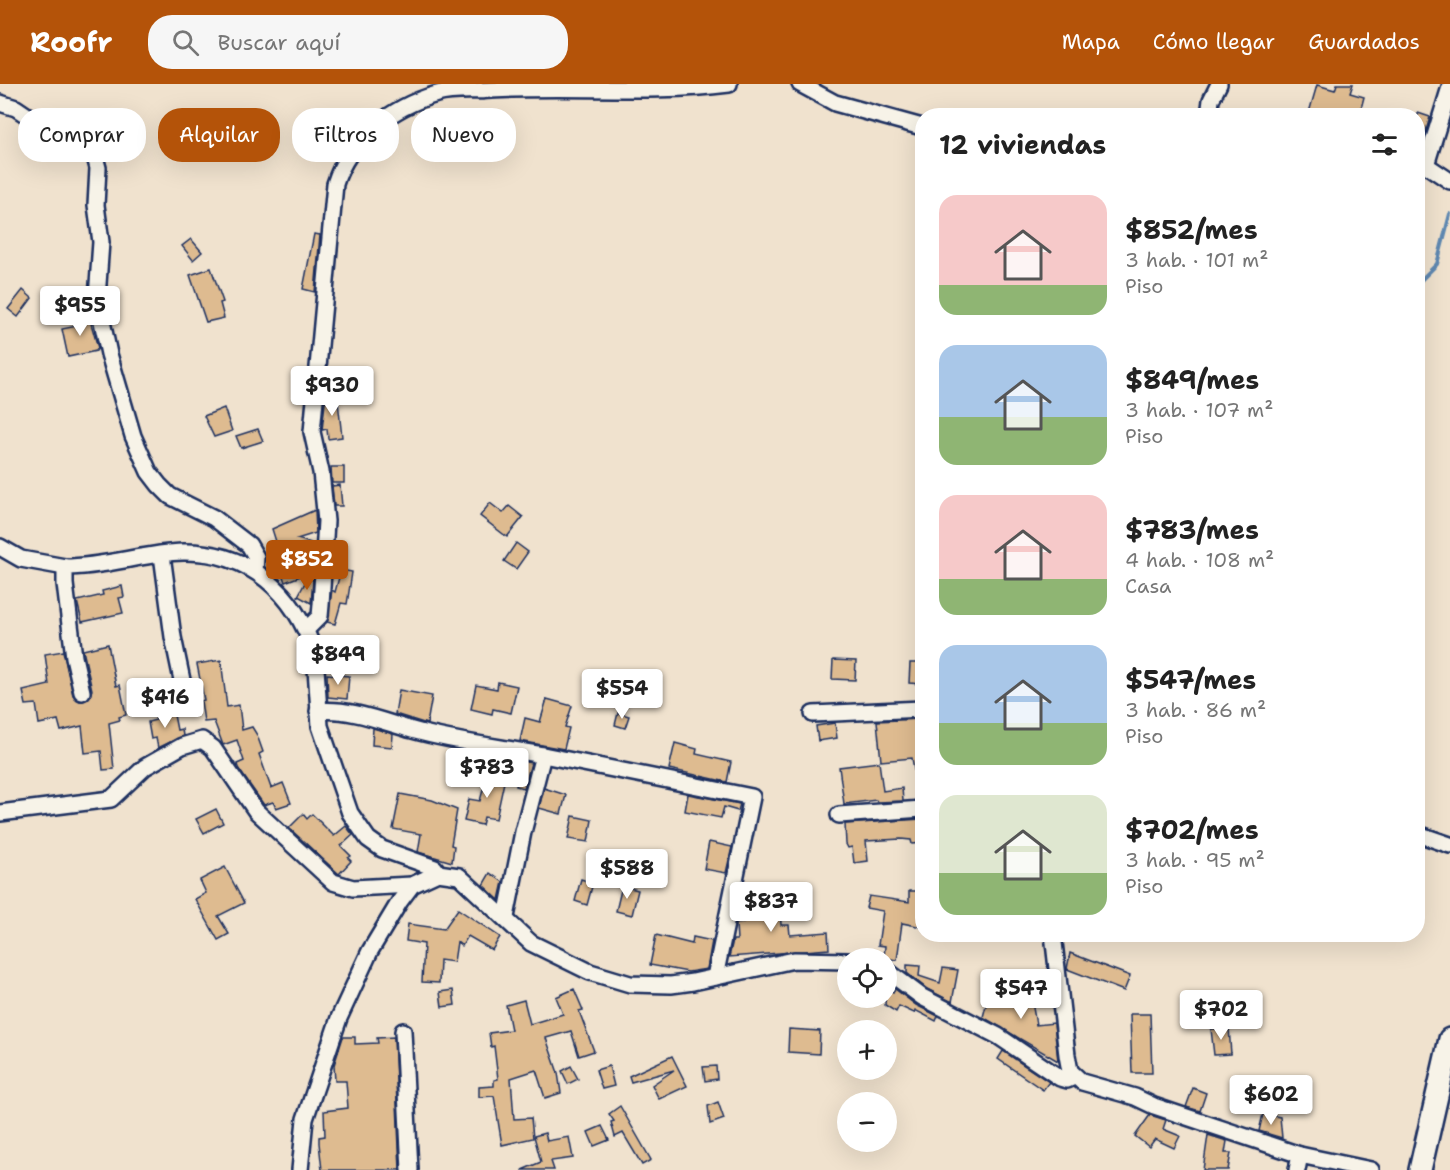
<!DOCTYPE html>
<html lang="es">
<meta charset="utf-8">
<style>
body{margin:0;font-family:"Shantell Sans",sans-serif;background:#f6f6f6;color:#222;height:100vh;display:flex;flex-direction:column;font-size:22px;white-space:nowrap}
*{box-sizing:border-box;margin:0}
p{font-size:20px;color:#767676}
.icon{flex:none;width:33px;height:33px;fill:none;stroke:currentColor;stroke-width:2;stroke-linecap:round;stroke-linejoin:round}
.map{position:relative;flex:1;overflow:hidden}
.side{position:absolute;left:915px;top:24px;width:510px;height:834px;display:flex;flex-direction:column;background:#fff;border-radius:24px;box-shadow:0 6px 24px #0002}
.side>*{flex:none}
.banner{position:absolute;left:18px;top:24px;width:570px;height:54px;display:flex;gap:12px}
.fabs{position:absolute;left:837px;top:864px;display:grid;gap:12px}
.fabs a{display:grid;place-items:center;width:60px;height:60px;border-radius:50%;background:#fff;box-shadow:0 6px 24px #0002;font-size:30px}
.price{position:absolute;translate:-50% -51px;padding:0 14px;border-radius:6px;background:#fff;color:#222;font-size:20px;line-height:39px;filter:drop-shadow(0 2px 3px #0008)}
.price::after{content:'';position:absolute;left:50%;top:36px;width:18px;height:14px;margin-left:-9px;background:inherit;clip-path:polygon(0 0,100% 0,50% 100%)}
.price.active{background:#b45309;color:#fff}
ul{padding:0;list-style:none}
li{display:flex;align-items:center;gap:18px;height:150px;padding:0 24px}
li span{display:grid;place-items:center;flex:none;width:168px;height:120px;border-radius:18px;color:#555}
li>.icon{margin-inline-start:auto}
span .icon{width:72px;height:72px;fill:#fffc;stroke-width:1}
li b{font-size:26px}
h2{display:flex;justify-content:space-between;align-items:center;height:72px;padding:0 24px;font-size:26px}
.chip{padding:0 21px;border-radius:24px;background:#fff;box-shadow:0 6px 24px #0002;font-size:21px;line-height:54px}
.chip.active{background:#b45309;color:#fff}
header{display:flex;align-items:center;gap:36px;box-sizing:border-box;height:84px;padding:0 30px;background:#b45309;color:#fff}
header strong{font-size:28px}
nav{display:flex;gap:33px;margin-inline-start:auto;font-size:21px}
.search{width:420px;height:54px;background:#f6f6f6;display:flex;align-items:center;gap:15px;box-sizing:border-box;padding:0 21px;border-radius:24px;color:#767676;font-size:22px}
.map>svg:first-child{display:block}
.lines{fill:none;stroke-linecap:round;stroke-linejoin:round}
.stream{stroke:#5e88b1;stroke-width:4}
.building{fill:#debb90;stroke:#1b2f5e;stroke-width:1.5}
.street-casing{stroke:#1b2f5e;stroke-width:20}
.secondary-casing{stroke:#1b2f5e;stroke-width:26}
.street{stroke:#f7f3e8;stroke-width:15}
.secondary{stroke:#f7f3e8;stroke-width:21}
</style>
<header>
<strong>Roofr</strong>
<div class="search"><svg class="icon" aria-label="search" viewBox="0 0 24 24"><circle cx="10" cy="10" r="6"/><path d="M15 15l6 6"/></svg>Buscar aquí</div>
<nav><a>Mapa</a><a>Cómo llegar</a><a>Guardados</a></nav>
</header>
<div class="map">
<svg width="1450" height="1086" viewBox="0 0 1450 1086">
<rect width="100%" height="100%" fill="#f0e2ce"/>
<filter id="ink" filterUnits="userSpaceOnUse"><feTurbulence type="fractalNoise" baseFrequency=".0167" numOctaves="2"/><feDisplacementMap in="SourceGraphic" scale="12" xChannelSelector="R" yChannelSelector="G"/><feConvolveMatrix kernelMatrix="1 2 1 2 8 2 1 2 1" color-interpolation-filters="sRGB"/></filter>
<g filter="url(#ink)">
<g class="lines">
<polyline class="stream" points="1418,199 1437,180 1450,130"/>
</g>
<g class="building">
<polygon points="1337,0 1353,0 1350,9 1364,13 1359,32 1344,32 1324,26 1322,32 1308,32 1317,1 1335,6"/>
<polygon points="1418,29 1430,33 1420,68 1418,67"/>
<polygon points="314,150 320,151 315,208 303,205"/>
<polygon points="191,155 202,168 193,176 182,162"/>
<polygon points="211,184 223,218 220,219 224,234 206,238 190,191"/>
<polygon points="23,206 32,214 18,233 8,225"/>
<polygon points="88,229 98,264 96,267 68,273 62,245 77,242 75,231"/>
<polygon points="337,309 342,353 328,355 327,345 322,346 326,310"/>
<polygon points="224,324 232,347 214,353 204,332"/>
<polygon points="258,345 263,357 241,364 236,352"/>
<polygon points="331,383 344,383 344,399 332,399"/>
<polygon points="340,401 342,422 334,422 332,402"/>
<polygon points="490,419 503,429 509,422 523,433 507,453 480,432"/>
<polygon points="315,426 316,449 297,455 311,459 278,464 272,445"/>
<polygon points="516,459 528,468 516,485 504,477"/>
<polygon points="279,464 307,468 314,482 300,489 303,491 285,498 281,487 286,485"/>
<polygon points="341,486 352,488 351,495 347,520 341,519 335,540 327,538 332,506 335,508"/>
<polygon points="308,493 313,496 311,519 298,512"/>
<polygon points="122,502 124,513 119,514 123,529 82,538 77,517 103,511 102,507"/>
<polygon points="108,560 116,602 120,601 126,631 119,633 120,636 109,639 114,685 103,686 101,667 85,669 82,642 61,647 58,636 39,640 36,620 26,621 23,607 49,601 45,570 63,567 73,611 80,617 88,615 92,606 83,566"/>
<polygon points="221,576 227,623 239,621 242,646 252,643 257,651 263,668 259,670 271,704 283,699 291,719 276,724 273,718 264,721 238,684 237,680 244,677 237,656 223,661 214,637 204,638 201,617 204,616 197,580"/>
<polygon points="833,576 856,577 855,596 832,595"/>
<polygon points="910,579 922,579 922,600 909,599"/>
<polygon points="327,590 349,592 347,615 328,613"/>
<polygon points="498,598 517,602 511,629 493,625 492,630 471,625 476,601 497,605"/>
<polygon points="399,606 432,612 427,640 395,630"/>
<polygon points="547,615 572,622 565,643 569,644 564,665 520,657 525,634 540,638"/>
<polygon points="173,626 177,646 182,645 183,652 158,664 156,654 151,655 148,638 156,636 155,630"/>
<polygon points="618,629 629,632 625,644 615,641"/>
<polygon points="922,635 922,702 917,702 912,674 881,677 877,637"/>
<polygon points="835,639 837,654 818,657 816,642"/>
<polygon points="373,644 393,650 392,663 372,661"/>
<polygon points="675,659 697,665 696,670 731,678 727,698 669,685"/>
<polygon points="522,677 531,679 524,704 516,702"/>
<polygon points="879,678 883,707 902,704 903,717 877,718 876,716 844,720 839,683"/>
<polygon points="489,684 506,689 496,735 484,733 482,741 464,737 469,715 480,717"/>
<polygon points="544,704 566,711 561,730 539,724"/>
<polygon points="400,710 432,716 457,726 451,761 454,762 452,778 418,768 421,750 393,745"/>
<polygon points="688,710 740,720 738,727 724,723 721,734 685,727"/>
<polygon points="216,725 223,739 204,749 196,735"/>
<polygon points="303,730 307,735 312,730 334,752 346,742 353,751 341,762 351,772 348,774 351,777 339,790 289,744"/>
<polygon points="573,732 592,736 588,758 568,755"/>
<polygon points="922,735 922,759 912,760 911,756 901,755 866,757 868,777 854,779 852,763 848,764 846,760 845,740"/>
<polygon points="709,758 732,763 726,789 704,785"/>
<polygon points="225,783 244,819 218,832 229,850 218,856 195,815 206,809 200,796"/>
<polygon points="490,789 503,798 499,816 483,801"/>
<polygon points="581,795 593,799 587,821 575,817"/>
<polygon points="622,802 638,806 632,831 616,827"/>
<polygon points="909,807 922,807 922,843 902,839 897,876 884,874 885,862 878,861 883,827 866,824 869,812 909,818"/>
<polygon points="743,813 760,813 760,824 780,823 781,841 789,841 790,851 828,848 829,865 729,873 733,856 737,856 736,840 743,839"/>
<polygon points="458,825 500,853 492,866 468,852 462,862 457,858 454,878 440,876 439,899 422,898 424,860 406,857 408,840 444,845"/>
<polygon points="656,851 692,860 693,853 712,857 707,885 688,888 650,881"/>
<polygon points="1070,869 1130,892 1124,907 1067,885"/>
<polygon points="907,881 920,882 919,892 940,899 943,884 958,886 952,918 927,905 907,889"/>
<polygon points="886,904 893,908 895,905 916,921 938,932 936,937 915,926 914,929 899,922 896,928 885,921"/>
<polygon points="574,905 583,926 579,927 594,967 579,972 571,947 546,954 558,989 561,1009 545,1014 536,986 511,994 514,1035 531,1034 533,1054 502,1061 494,1012 479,1013 479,1003 494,1002 494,996 498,995 494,962 491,963 489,949 511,946 506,921 524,916 530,940 563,930 556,913"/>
<polygon points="453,906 455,921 442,923 440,908"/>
<polygon points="990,906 1004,910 1030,906 1036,941 1054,939 1058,977 983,933"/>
<polygon points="1130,930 1150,930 1152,989 1132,989"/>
<polygon points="1229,944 1231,970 1214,971 1211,945"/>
<polygon points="789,945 820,947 819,970 788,968"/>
<polygon points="343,953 355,953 355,960 378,959 377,954 394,953 400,1086 322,1086 319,1059 319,1053 325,1052 324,1027 348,1024 346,997 335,997 334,981"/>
<polygon points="1003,967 1049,998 1043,1006 998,975"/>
<polygon points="672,972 687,1002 659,1015 652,1001 674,986 631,998 629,992"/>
<polygon points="571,982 578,995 568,1000 562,987"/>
<polygon points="609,982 614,1002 602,1005 596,986"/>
<polygon points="716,982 717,995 705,997 703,983"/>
<polygon points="1193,1004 1206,1009 1200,1027 1186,1023"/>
<polygon points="718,1018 724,1035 710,1040 708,1022"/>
<polygon points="620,1022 651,1076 642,1081 623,1049 615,1053 611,1038 614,1037 609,1030"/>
<polygon points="1263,1030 1280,1033 1282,1054 1259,1047"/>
<polygon points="1150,1031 1166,1036 1163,1045 1180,1052 1174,1064 1155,1055 1149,1063 1135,1052"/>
<polygon points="602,1042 609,1056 594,1062 588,1048"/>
<polygon points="545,1049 547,1057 569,1053 573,1074 551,1077 554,1086 522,1086 541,1078 534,1052"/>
<polygon points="1208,1051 1227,1057 1225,1069 1231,1069 1228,1086 1203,1086"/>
</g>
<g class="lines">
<defs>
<g id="street">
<polyline points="800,0 835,19 922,43"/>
<polyline points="0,19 16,24 53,49 83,61 95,73 98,84 96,121 101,158 97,214 109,270 133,352 149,388 159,401 170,412 214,434 249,461 256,473 255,487"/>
<polyline points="1209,32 1211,16 1219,0"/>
<polyline points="1418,79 1426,81 1450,97"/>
<polyline points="1426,81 1450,3"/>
<polyline points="0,463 21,475 65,483"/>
<polyline points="162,471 173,553 187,620"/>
<path d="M306 546 320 532 321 521 326 437 321 388 312 348 335 100C349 55 392 23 437 10 454 5 473 8 491 6 570 1 650 10 729 0"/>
<path d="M82 608 74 573 65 500V483C106 483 144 469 183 468 250 467 295 509 315 570L320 642 350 729 368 755 382 765 435 784 438 789"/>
<path d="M318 627C350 624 381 637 412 646 454 658 500 663 543 671L523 748 506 833"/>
<polyline points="813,630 922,625"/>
<polyline points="543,671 752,713 715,893"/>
<polyline points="0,729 111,715 145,683 182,662 202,656 213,664 256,727 333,798 353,804 412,801"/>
<polyline points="839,731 922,725"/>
<polyline points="1418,750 1450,761"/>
<polyline points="1053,850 1067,971 1070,987 1082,998 1135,1013 1154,1022 1300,1071 1371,1086"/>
<polyline points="886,886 922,913 998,952 1060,994 1067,996 1074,993"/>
<polyline points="403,947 410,1086"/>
<polyline points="300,1086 305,1035 339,934 370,867 400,817 412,801 438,789 459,792 531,859 590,888 630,900 671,901 693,898 794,876 848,877"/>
<polyline points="1297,1086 1300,1071"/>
</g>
<polyline id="secondary" points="1420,1086 1450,955"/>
</defs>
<use href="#street" class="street-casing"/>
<use href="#secondary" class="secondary-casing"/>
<use href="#street" class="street"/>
<use href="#secondary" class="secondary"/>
</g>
</g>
</svg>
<div class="fabs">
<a><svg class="icon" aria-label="locate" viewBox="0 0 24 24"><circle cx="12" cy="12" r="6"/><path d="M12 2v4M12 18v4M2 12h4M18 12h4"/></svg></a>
<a>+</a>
<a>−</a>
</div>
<b class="price" style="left:80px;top:253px">$955</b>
<b class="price" style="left:332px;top:333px">$930</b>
<b class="price active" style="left:307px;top:507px">$852</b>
<b class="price" style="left:338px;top:602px">$849</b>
<b class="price" style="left:622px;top:636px">$554</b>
<b class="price" style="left:165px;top:645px">$416</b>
<b class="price" style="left:487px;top:715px">$783</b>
<b class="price" style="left:627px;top:816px">$588</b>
<b class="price" style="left:771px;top:849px">$837</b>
<b class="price" style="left:1021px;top:936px">$547</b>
<b class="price" style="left:1221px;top:957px">$702</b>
<b class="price" style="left:1271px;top:1042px">$602</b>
<div class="banner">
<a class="chip">Comprar</a>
<a class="chip active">Alquilar</a>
<a class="chip">Filtros</a>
<a class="chip">Nuevo</a>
</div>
<section class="side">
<h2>12 viviendas<svg class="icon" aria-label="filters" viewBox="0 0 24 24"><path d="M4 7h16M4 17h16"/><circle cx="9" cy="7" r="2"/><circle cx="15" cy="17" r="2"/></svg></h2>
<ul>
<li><span style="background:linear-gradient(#f6c9c9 75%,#8fb573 0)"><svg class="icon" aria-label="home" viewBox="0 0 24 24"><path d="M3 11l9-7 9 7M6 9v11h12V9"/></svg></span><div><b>$852/mes</b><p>3 hab. · 101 m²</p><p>Piso</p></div></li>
<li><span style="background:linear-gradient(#a9c7e8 60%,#8fb573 0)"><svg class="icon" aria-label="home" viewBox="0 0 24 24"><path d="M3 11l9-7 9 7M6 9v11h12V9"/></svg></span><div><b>$849/mes</b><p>3 hab. · 107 m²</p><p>Piso</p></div></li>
<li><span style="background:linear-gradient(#f6c9c9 70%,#8fb573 0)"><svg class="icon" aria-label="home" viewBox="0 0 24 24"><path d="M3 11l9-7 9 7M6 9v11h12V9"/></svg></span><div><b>$783/mes</b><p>4 hab. · 108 m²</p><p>Casa</p></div></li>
<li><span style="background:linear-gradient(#a9c7e8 65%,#8fb573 0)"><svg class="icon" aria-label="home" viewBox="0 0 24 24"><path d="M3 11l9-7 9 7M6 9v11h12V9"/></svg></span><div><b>$547/mes</b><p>3 hab. · 86 m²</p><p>Piso</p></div></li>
<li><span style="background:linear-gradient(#dfe7d0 65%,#8fb573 0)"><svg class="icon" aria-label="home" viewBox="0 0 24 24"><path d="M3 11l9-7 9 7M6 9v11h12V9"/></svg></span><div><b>$702/mes</b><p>3 hab. · 95 m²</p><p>Piso</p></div></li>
</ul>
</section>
</div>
